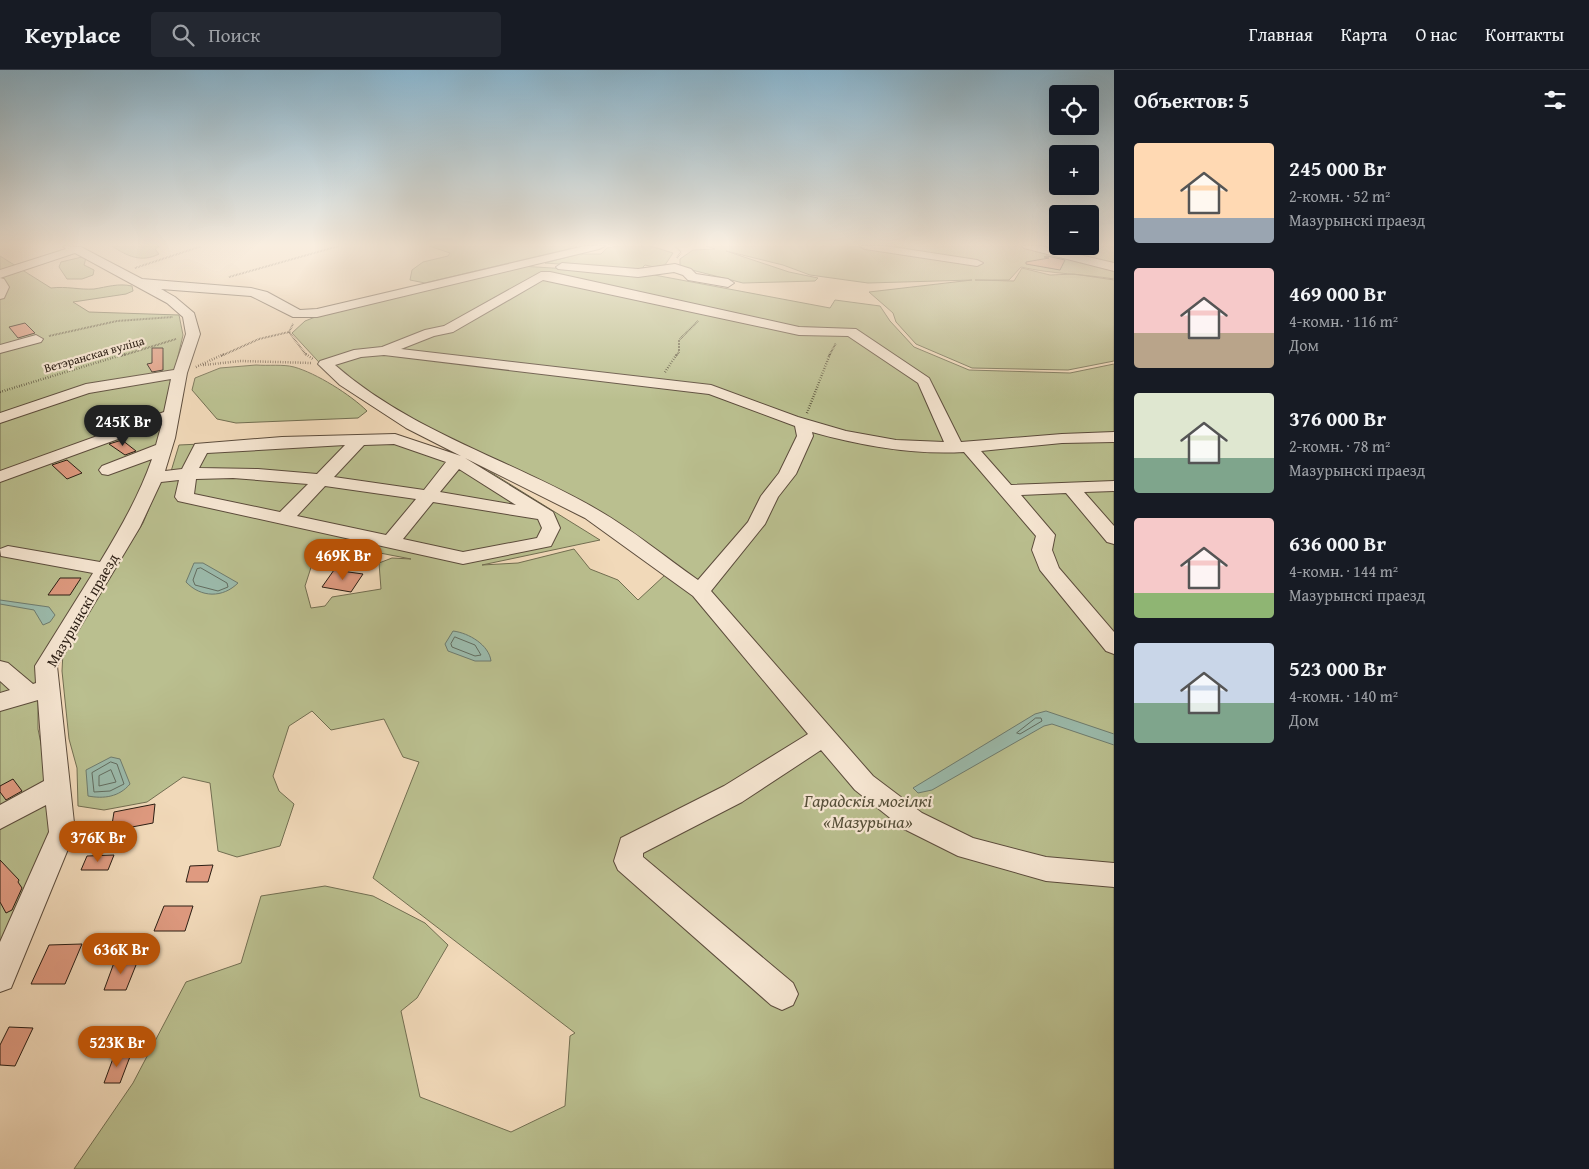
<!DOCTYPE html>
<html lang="ru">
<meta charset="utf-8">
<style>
body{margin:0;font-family:"Gentium Book Plus",serif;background:#242831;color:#f1f3f6;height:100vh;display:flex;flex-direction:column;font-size:19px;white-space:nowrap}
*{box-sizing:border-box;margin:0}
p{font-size:16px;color:#9ea1a6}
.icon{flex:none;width:28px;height:28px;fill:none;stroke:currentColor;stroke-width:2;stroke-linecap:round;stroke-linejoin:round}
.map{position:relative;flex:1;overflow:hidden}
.side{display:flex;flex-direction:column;background:#171b24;width:475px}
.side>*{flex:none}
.buttons{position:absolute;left:1049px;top:15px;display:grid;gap:10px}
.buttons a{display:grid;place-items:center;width:50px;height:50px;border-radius:5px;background:#171b24;box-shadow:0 5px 20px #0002;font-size:25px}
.price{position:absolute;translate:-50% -42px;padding:0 11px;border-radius:18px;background:#b45309;color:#fff;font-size:16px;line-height:32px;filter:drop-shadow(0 1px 2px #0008)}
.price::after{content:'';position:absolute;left:50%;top:30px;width:15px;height:11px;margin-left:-8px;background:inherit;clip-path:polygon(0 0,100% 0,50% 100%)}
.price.selected{background:#222;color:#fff}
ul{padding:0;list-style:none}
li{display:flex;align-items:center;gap:15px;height:125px;padding:0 20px}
li span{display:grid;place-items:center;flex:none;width:140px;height:100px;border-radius:5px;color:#555}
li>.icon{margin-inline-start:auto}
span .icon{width:60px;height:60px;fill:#fffc;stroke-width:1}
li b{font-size:21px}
h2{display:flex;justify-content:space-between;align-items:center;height:60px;padding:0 20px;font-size:21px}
header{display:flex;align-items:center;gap:30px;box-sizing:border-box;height:70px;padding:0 25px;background:#171b24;border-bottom:1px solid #363941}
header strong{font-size:24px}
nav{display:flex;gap:28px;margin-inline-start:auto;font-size:18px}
.search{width:350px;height:45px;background:#242831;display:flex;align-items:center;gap:12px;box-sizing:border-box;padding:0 18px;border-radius:5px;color:#9ea1a6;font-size:19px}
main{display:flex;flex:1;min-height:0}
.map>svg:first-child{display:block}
.green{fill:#babf8f;stroke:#726e51;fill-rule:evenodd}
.water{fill:#9bbaab;stroke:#6e7b6e}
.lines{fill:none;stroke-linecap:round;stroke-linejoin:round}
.shore{stroke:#626c5f;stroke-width:1}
.building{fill:#df9a80;stroke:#2a1d13}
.minor-casing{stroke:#5c4c3c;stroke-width:2}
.path-far1{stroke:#2a1d13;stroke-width:2;stroke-dasharray:0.5 1;stroke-linecap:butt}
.path{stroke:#2a1d13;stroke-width:2.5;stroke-dasharray:0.5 2;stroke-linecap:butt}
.minor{fill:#f6e6d2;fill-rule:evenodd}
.labels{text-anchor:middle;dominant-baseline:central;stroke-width:4.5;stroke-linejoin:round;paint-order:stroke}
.far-street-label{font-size:12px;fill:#2a1d13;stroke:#f6e6d2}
.street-label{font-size:15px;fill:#2a1d13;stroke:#f6e6d2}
.near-park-label{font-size:18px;font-style:italic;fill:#554e38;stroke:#f6e6d2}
</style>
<header>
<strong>Keyplace</strong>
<div class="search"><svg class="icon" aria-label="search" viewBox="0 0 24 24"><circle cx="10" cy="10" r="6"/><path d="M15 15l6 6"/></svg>Поиск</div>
<nav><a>Главная</a><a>Карта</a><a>О нас</a><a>Контакты</a></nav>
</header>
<main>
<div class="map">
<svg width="1114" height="1099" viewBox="0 0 1114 1099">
<rect width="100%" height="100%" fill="#f1d9b9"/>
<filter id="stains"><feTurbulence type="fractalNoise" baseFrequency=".004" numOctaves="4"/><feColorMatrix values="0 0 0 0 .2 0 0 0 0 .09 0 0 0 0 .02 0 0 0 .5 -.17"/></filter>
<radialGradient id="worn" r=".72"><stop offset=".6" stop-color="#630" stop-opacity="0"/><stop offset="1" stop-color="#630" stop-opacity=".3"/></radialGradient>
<g class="green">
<path d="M112 176H159L155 179 159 184C141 193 127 186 112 176Z"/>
<polygon points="429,176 576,176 577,177 425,213 410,210 412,200 423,192 448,186 450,183"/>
<polygon points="617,176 650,176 673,183 665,195 654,197 645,195 643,197 644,200 545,193 579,184 601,184 607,178"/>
<path d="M706 176H1114V209C1083 204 1052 204 1021 197L1009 210H975L1014 211 1022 198 1050 205 1074 204 1114 210V291L1068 300 972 298 916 274 896 252 893 243 869 222 972 210 868 213 810 205 783 195 726 181 789 202 818 208 815 211 743 213 680 197V189L693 180 715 179Z"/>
<path d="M0 186 51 218C67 216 79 220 94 219 107 217 118 213 132 216L133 221 126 224 73 232 89 242 179 245 183 265 149 409 38 618V659L59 762 0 896Z"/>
<polygon points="82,187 86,188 84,195 94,200 93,205 82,209 67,209 59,197 61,192"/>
<path d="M520 196 649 204 830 238 835 230 880 236 890 251 914 277 969 300 1070 303 1114 294V1099H74L133 1013 186 912 241 893 261 826 325 816 373 826 425 853 448 875 417 928 401 941 420 1027 511 1062 565 1036 570 966 575 963 373 808 419 692 403 687 384 649 331 660 312 641 289 656 273 706 279 721 294 734 280 776 237 787 218 781 210 713 183 707 147 732 104 740 78 736 77 698 69 669 62 601 63 582 143 453 160 412 169 408 179 375 398 365 492 403 600 470 482 495 518 493 574 479 590 499 618 510 638 530 665 505 585 446 340 315 292 263 305 251 318 246ZM354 478 411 489 392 488 379 493 381 519 332 527 325 536 311 538 305 516 315 485 357 484Z"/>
<path d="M256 295C268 296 283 294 294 297 316 303 351 325 367 341L358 348 236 353 217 349 192 320 195 308 220 298Z"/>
</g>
<g class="water">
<path d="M194 493H203L238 513C223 528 201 528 186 512Z"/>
<polygon points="0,530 49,537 55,545 50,552 43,555 34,540 0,534"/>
<path d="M453 561C469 563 489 575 491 591H475L448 581 445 574Z"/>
<polygon points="1046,641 1114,664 1114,675 1052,654 1044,656 932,720 918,723 913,718 1035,644"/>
<path d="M111 687 120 689 130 714C119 727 104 729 88 726L86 700Z"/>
</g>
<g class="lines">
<g class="shore">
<polygon points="201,498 227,513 228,517 218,521 195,515 193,510 197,499"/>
<polygon points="455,567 475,575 481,585 475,586 452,577 451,574"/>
<polygon points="1036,648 1041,648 1042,651 1020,664 1017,663"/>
<polygon points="111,692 117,694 124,714 110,721 94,722 92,703"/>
<polygon points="111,700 116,712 99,716 99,706"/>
</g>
</g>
<g class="building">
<polygon points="1047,186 1065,190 1060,200 1026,194 1026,192 1049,188 1044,187"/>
<polygon points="25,253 35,263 18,268 9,257"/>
<polygon points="152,278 163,278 163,300 152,302 147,294 152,293"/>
<polygon points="122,370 136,381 125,385 109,374"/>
<polygon points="67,390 82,403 67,409 52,395"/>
<polygon points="334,500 363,504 351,522 322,517"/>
<polygon points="60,508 81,508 70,525 48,525"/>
<polygon points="13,709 22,721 6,730 0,722 0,716"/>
<polygon points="155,734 153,753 111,761 114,742"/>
<polygon points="114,785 108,800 81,800 87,786"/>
<polygon points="0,790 19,810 18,812 22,818 12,840 6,843 0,832"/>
<polygon points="213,795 208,812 186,812 190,796"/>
<polygon points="164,836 193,836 185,861 154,861"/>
<polygon points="82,874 65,914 31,914 49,875"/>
<polygon points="115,890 138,890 126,920 104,920"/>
<polygon points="9,957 33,958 15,996 0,995 0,975"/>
<polygon points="115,983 131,984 120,1013 104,1013"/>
</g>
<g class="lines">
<defs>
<g id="minor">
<path d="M63 176 81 177 142 209 251 218 267 222 300 240 317 239 585 176H605L599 179 317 247H293L251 226 161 219 175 227 194 243 200 264 187 303 175 368 165 401 182 399 195 374 282 367 395 364 461 386 406 358 340 315 318 294 320 291 354 280 382 277 425 260 444 256 541 202H550L799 257 856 259 929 308 961 372 1062 364 1114 362V372L1062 373 981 381 1011 415 1114 411V421L1084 422 1114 456V474L1107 472 1066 423 1021 425 1055 465 1052 480 1059 498 1114 562V584L1106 581 1040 500 1032 480 1036 466 964 382C912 385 862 376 812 362L813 366 796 404 778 427 765 454 711 521 873 706 922 743 973 768 1046 787 1114 793V817L1046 811 958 786 904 759 855 720 821 680 742 732 643 783V787L793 913 798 924 793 935 782 940 771 935 618 800 614 791 621 768 724 716 808 664 693 526 585 448 465 388 553 442 560 458 551 476 463 494 178 431 175 427 179 410 161 412 140 457 57 596 75 762 11 918 0 922V872L49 762 46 735 0 759V735L44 711 38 630 0 641V623L10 620 0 611V591L8 593 33 614 36 613 35 596 93 503 1 486 0 479 8 476 100 492C120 459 139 426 152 389L108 405 102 404 99 400 102 396 156 375 162 353 0 412V401L164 342 171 309 89 323 0 353V343L86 314 174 300 186 264 183 247 167 233 75 183 0 208V200L66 179ZM543 210 799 265 848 266 918 313 944 372 896 370 846 361 798 347 711 315 401 279 434 266 453 262ZM384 285 709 324 795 356 797 366 779 403 761 426 748 452 698 510C665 487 633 460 598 440 512 390 411 362 335 295L361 287ZM394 374 446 392 424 420 334 407 364 375ZM345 375 317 404 258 399 199 398 207 383ZM459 399 516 435 440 422ZM233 408 308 414 280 442 194 424 196 409ZM325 416 416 429 386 465 297 446ZM433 432 538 449 542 458 537 468 463 482 403 469Z"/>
<polygon points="859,176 886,176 977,190 983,193 977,196 865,179"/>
<polygon points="1022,176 1041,176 1114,193 1114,201 1024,178"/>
<polygon points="562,193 638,199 675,194 691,199 696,204 728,209 734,213 728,217 688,210 683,205 674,202 638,207 558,199 556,197"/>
<polygon points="0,208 4,209 9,217 4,228 0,229"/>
<polygon points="36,265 43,269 41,272 0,283 0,275"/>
</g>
</defs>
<use href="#minor" class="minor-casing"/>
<g class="path-far1">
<polyline points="675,176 681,182 677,188"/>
<polyline points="135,198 202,176"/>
<polyline points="229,207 339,176"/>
<polyline points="289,262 307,286"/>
<polyline points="49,266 117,251 173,247"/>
<polyline points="121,286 176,269"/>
<polyline points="221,286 259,269 289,262 293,254"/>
<polyline points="676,286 679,282 679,270 698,251"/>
<polyline points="829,286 836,273"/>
</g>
<g class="path">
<polyline points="306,284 313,289"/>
<polyline points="203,295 241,291 312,293"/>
<polyline points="196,297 224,284"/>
<polyline points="665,302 677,284"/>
<polyline points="0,322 125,284"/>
<polyline points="807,343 830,284"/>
</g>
<use href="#minor" class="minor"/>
</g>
<linearGradient id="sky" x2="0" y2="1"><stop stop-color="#89b6d0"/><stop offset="0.53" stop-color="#f9eee0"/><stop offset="1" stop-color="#f9eee0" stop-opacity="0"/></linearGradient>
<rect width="1114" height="330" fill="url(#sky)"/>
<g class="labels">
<g class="far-street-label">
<text transform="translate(94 284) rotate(-16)">Ветэранская вуліца</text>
</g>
<g class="street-label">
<text transform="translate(82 540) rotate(-60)">Мазурынскі праезд</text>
</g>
<g class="near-park-label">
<text x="868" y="730">Гарадскія могілкі<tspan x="868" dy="21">«Мазурына»</tspan></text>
</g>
</g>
<rect width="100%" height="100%" filter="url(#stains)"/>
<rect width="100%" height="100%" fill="url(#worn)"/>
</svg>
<div class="buttons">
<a><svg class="icon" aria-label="locate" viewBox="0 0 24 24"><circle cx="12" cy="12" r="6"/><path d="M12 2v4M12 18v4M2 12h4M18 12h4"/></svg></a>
<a>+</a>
<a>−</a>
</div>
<b class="price selected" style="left:123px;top:377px">245K Br</b>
<b class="price" style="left:343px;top:511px">469K Br</b>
<b class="price" style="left:98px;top:793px">376K Br</b>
<b class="price" style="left:121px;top:905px">636K Br</b>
<b class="price" style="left:117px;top:998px">523K Br</b>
</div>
<section class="side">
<h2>Объектов: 5<svg class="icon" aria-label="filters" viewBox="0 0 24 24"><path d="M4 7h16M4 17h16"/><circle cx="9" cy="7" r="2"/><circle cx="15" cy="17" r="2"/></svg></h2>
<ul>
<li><span style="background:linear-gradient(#ffd9b3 75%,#9aa5b1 0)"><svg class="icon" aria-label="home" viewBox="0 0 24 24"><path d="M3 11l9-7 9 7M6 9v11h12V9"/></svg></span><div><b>245 000 Br</b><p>2-комн. · 52 m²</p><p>Мазурынскі праезд</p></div></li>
<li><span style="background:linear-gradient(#f6c9c9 65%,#b9a48a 0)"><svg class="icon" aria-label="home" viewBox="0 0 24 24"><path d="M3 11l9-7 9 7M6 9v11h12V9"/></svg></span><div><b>469 000 Br</b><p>4-комн. · 116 m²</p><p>Дом</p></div></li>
<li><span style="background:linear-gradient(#dfe7d0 65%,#7fa58c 0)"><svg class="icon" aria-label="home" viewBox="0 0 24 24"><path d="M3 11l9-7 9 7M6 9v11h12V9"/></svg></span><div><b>376 000 Br</b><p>2-комн. · 78 m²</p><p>Мазурынскі праезд</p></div></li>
<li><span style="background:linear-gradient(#f6c9c9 75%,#8fb573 0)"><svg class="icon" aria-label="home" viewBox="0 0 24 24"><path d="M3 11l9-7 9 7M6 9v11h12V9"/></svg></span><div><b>636 000 Br</b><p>4-комн. · 144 m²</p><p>Мазурынскі праезд</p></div></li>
<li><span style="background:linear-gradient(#c9d6e8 60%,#7fa58c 0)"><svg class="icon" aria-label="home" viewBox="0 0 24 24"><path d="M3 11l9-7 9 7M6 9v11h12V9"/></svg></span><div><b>523 000 Br</b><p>4-комн. · 140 m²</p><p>Дом</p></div></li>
</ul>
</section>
</main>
